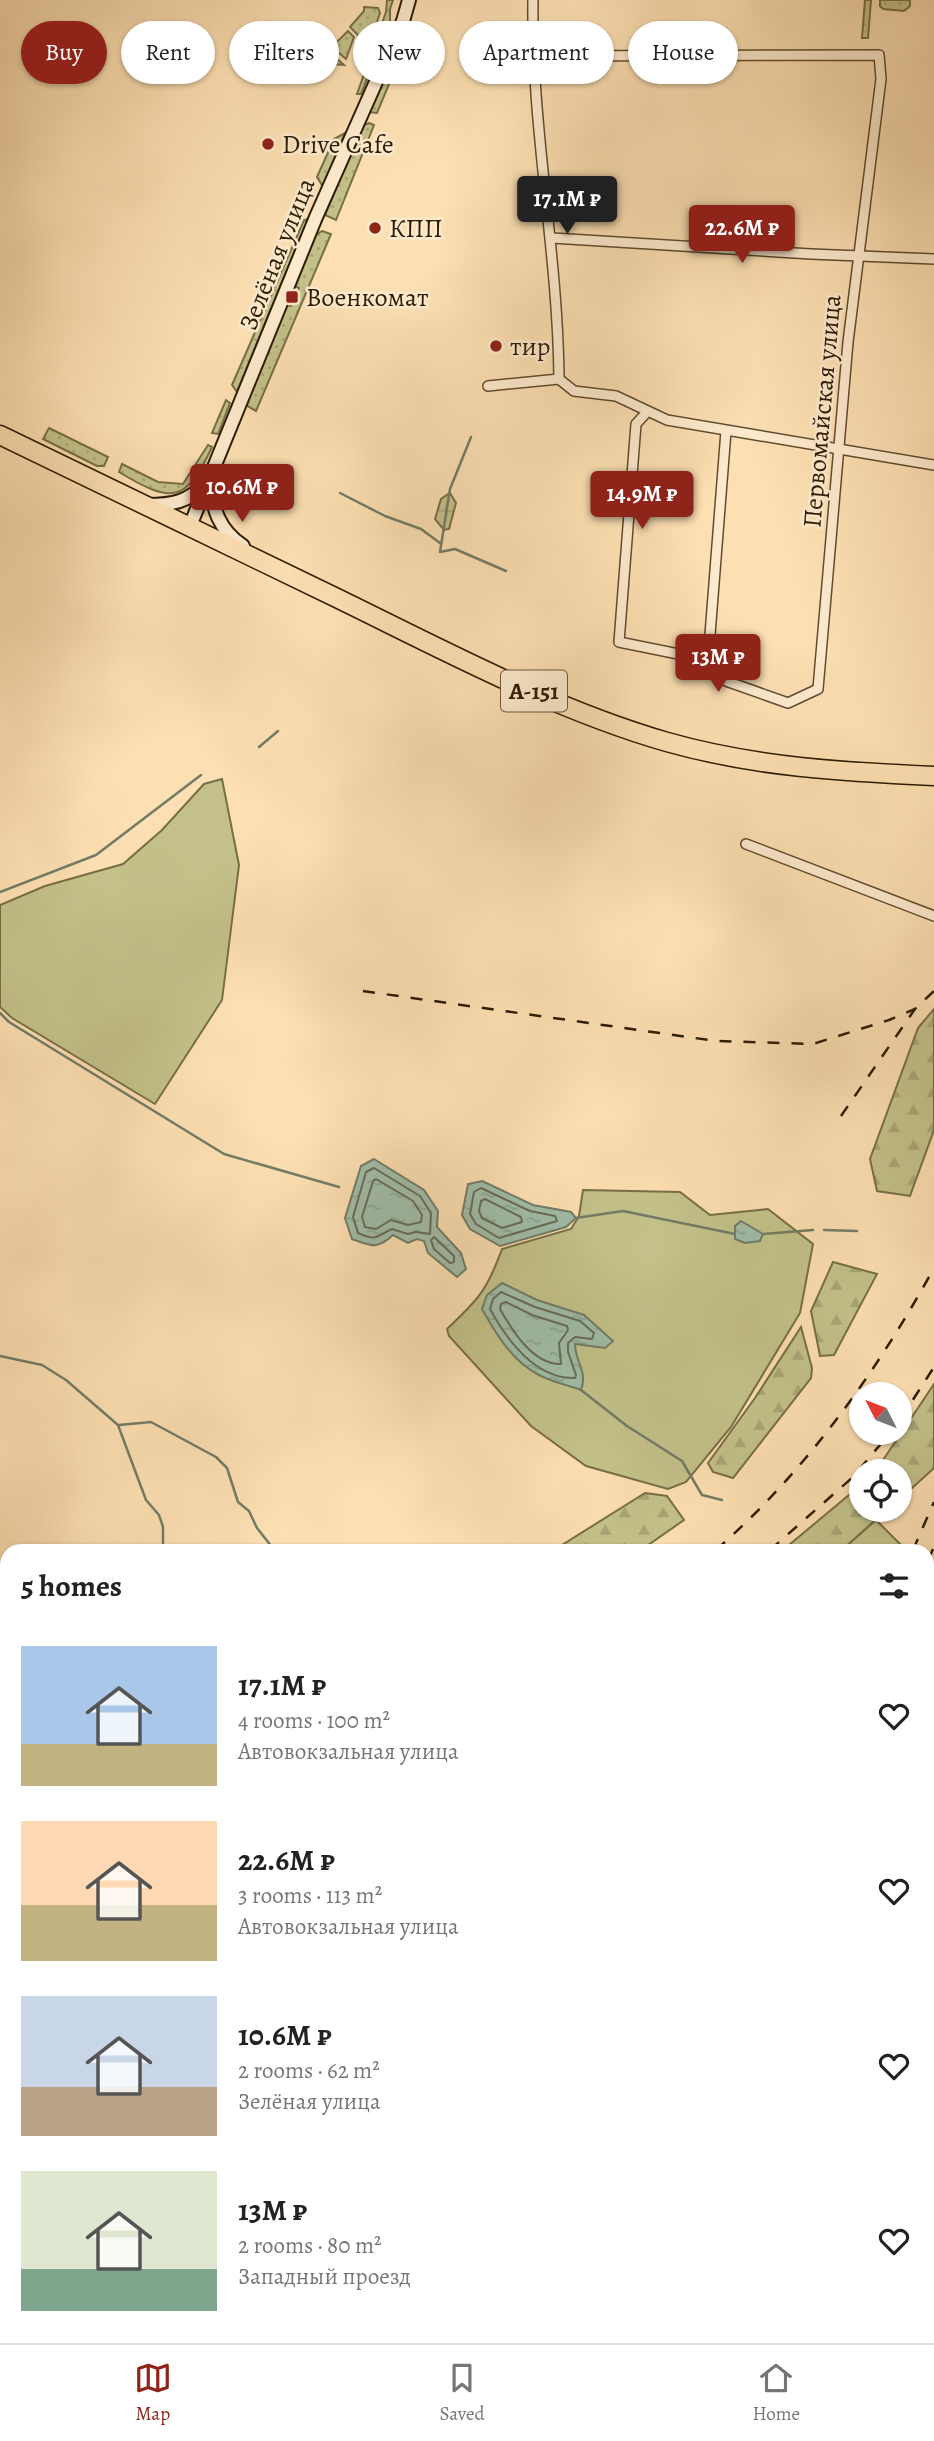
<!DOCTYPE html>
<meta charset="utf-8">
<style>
body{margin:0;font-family:Alegreya,serif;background:#f6f6f6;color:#222;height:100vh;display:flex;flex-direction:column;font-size:26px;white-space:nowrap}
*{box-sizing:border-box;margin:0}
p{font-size:23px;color:#767676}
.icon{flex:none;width:38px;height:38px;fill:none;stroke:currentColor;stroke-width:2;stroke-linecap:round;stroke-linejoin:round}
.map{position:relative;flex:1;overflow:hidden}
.sheet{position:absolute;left:0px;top:1544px;width:934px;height:800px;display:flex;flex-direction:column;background:#fff;border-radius:21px 21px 0 0;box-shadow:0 2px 5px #0004}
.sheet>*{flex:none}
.hud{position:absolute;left:21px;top:21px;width:892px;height:63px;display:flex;gap:14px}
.needle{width:46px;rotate:312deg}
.controls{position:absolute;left:849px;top:1382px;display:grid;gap:14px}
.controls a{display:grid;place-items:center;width:63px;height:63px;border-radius:50%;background:#fff;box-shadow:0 2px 5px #0004;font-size:35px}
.price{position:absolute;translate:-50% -60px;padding:0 16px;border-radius:7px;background:#8f2418;color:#fff;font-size:23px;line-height:46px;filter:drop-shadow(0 2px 4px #0008)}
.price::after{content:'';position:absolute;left:50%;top:42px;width:21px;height:16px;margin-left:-10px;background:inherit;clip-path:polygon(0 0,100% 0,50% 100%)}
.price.selected{background:#222;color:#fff}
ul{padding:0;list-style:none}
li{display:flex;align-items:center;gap:21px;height:175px;padding:0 21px}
li span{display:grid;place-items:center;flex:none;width:196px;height:140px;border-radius:0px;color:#555}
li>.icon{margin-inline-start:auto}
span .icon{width:84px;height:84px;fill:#fffc;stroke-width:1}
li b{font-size:30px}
h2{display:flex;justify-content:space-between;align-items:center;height:84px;padding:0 21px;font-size:30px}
.tag{padding:0 24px;border-radius:32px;background:#fff;box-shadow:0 2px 5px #0004;font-size:24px;line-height:63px}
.tag.selected{background:#8f2418;color:#fff}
.dock{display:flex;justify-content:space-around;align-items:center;height:98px;border-top:2px solid #e0e0e0;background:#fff;font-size:19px;color:#767676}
.dock a{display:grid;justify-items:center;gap:4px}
.dock .selected{color:#8f2418}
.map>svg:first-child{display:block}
.grass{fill:url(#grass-dots);stroke:#786e46;stroke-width:2}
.forest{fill:url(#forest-firs);stroke:#786e46;stroke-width:2}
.wetland{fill:url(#wetland-marsh);stroke:#786e46;stroke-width:2}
.garden{fill:#c3c189;stroke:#786e46;stroke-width:2}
.water{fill:url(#water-ripples);stroke:#727c66;stroke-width:2}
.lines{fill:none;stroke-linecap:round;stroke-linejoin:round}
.shore{stroke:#666c56;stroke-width:2}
.stream{stroke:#727c66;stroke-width:2.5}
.street-casing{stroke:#614c2e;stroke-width:12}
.secondary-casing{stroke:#2d1b02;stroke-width:16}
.highway-casing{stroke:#2d1b02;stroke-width:21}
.street{stroke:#fdeacd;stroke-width:9}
.secondary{stroke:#fdeacd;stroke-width:12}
.highway{stroke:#fcdfb2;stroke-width:18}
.rail{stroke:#2d1b02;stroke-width:2.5;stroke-dasharray:12 12;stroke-linecap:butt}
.poi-dot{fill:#8f2418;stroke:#fdeacd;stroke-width:2.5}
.labels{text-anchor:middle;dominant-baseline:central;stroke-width:5;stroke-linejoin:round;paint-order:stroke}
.shield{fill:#fdeacd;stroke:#6b593f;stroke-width:2}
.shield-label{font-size:24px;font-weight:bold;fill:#2d1b02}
.poi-label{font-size:26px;fill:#2d1b02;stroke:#fdeacd;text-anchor:start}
.street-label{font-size:26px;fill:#2d1b02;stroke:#fdeacd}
</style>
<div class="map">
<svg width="934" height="2343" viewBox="0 0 934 2343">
<defs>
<pattern id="grass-dots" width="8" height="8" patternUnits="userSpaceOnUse" patternTransform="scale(1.75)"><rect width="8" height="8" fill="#c3c189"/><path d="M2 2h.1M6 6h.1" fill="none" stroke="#a8a575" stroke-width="1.8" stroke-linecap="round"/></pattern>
<pattern id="forest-firs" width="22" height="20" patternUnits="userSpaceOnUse" patternTransform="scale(1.75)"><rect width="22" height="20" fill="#c3c189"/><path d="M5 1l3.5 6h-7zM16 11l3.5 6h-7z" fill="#a8a575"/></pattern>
<pattern id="wetland-marsh" width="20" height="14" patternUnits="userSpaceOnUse" patternTransform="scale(1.75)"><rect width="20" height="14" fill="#c3c189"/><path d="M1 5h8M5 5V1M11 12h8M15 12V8" fill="none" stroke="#a8a575"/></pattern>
<pattern id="water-ripples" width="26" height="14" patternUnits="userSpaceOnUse" patternTransform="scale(1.75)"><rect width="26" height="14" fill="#a0bda9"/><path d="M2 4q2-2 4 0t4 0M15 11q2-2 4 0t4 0" fill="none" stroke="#8aa290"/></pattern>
</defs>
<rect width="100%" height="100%" fill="#fcdfb2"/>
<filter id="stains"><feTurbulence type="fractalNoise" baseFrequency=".00286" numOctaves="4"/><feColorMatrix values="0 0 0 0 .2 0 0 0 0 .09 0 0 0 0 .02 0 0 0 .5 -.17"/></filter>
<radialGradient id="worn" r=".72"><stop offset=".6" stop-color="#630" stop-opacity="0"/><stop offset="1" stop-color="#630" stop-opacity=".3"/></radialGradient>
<g class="grass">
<polygon points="387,0 393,0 390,9 390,21 361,94 357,94 386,12"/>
<polygon points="865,0 871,0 868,38 862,38"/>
<polygon points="880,0 910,0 910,6 904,11 883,9 880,6"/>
<polygon points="364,7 378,8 380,13 371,39 358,35 350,27 364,11"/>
<polygon points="414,24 377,113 368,112 406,26"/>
<polygon points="348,31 354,37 346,59 332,47"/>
<polygon points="256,49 327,50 344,65 320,63 314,79 259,54"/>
<polygon points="369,123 374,125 336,220 325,215 362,126"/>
<polygon points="345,133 323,187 317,177 334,139"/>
<polygon points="308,219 237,392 232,385 304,220"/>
<polygon points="322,231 331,234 256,411 246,405 285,305 291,306 299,288 293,285 314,236"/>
<polygon points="226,400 230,403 218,434 212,433"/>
<polygon points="49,428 108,457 104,466 97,466 43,439"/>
<path d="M208 445 212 447C186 503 172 504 119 472L122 464 158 482 183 484Z"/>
</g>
<g class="forest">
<polygon points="934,1009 934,1130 910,1196 877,1191 870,1159 918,1028"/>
<polygon points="833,1262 877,1274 834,1355 820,1356 811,1311"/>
<polygon points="801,1327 812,1368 811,1378 733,1478 713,1472 708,1463 755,1398"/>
<polygon points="934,1384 934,1465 933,1469 900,1499 900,1472 875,1472"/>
<polygon points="861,1485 861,1510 887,1510 842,1550 783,1550"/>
<polygon points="645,1493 667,1496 684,1520 641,1550 554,1550"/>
<polygon points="7,1850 7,1902 0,1906 0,1854"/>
<polygon points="0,2332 7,2332 7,2336 93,2336 99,2343 0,2343"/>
<polygon points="286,2336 496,2336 497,2343 291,2343"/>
<polygon points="537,2336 906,2336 905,2343 540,2343"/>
</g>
<polygon class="wetland" points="450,493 456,503 449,529 444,530 435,519 441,499"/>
<g class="garden">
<polygon points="222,779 239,865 222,1000 155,1104 12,1018 0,1007 0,905 45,886 123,864 162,830 204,784"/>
<path d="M583 1190 680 1192 710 1215 768 1209 813 1244 800 1313 731 1427 686 1482 668 1489 586 1466 531 1426 449 1336 447 1329C479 1299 487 1290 502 1249L571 1229 579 1216Z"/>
<polygon points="876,1520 904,1548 903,1550 842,1550"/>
</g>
<g class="water">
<path d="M374 1159 424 1190 438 1211 437 1227 461 1253 466 1269 457 1277 428 1253 424 1241 417 1239 408 1243 393 1235C377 1250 371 1246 352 1239L345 1218 361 1166Z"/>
<polygon points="482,1181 533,1205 571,1212 576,1218 566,1227 500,1246 470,1229 462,1215 468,1184"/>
<polygon points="741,1221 763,1234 760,1241 745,1243 735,1239 735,1226"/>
<path d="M502 1283 537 1300 584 1315 613 1341 605 1348 575 1344C575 1362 588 1371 581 1390 568 1385 552 1382 539 1375 512 1361 496 1334 482 1309L487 1295Z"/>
</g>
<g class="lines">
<g class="shore">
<path d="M374 1168 420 1196 431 1213 430 1234 416 1232 408 1234 392 1229C376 1236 378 1242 358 1233L353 1217 366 1172Z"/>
<polygon points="376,1179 413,1201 422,1215 421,1222 408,1225 391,1220 376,1229 365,1227 362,1217 373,1181"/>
<polygon points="481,1188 530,1211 555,1216 557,1221 499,1238 476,1224 470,1214 474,1192"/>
<polygon points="485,1199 521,1217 522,1222 502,1228 482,1218 479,1211 481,1201"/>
<polygon points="434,1237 454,1256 454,1262 450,1263 434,1249 431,1240"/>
<path d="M501 1292 535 1307 580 1321 594 1333 592 1339 575 1337 568 1343V1352L576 1375 575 1378C535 1379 507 1340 490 1309L493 1299Z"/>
<path d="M506 1302 532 1315 567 1326 568 1330 559 1343 561 1364C533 1365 512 1330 500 1309L501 1304Z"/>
</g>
<g class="stream">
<polyline points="471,437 450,489 440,552 455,549 506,571"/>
<polyline points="340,493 385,516 421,529 440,543"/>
<polyline points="259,747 278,731"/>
<polyline points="0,892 96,855 201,775"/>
<polyline points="0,1013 9,1022 224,1154 339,1187"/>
<polyline points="576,1218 623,1211 735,1234"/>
<polyline points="824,1230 857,1231"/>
<polyline points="763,1234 813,1230"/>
<polyline points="0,1356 42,1365 66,1380 118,1425 146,1500 159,1515 163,1527 163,1550"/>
<polyline points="581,1390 627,1426 682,1461 702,1495 722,1500"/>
<polyline points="119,1425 151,1422 216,1457 227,1468 238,1502 249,1511 257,1528 272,1547 281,1550"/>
</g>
<defs>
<g id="street">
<polyline points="532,56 879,55 881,79 848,342 818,689 788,703 726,681 708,660 619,642 636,424 647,412"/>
<polyline points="552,238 811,254 934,259"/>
<polyline points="559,379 574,391 616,396 667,420 934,465"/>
<path d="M488 386 559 379C558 252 531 127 533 0"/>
<polyline points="708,660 726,431"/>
<polyline points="746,844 934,916"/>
</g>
<g id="secondary">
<path d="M211 481C212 509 219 530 243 546"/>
<path d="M147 505C173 505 188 502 206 483"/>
<polyline points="190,526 316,217 403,21 409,0"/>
</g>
<path id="highway" d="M0 435C114 491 229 545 343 601 447 652 556 710 667 742 755 767 844 772 934 776"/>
</defs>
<use href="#street" class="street-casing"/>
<use href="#secondary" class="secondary-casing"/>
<use href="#highway" class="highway-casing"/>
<use href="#street" class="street"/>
<use href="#secondary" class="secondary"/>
<use href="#highway" class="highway"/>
<g class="rail">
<polyline points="363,991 716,1041 813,1044 889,1020 915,1009"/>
<polyline points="841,1116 915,1009 934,991"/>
<polyline points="900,1420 934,1367"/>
<path d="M716 1550C806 1471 876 1373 934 1268"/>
<polyline points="770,1550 853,1477 890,1433"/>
<polyline points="913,1550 934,1502"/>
<polyline points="928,1560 934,1547"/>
<polyline points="928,1814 934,1774"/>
<polyline points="0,1951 7,1947"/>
<polyline points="0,2027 7,2026"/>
<polyline points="928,2323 934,2284"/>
<polyline points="517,2336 518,2343"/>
<polyline points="924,2343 925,2336"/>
</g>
</g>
<g class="poi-dot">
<circle cx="268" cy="144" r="7"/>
<circle cx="375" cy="228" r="7"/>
<rect x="285" y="290" width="14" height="14" rx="3.5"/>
<circle cx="496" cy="346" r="7"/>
</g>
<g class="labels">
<rect class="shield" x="501" y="670.5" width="66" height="41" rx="5"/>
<g class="shield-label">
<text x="534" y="691">А-151</text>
</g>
<g class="poi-label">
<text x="282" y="144">Drive Cafe</text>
<text x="389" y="228">КПП</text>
<text x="306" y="297">Военкомат</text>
<text x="510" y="346">тир</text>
</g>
<g class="street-label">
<text transform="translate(277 254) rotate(-68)">Зелёная улица</text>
<text transform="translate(822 411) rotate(-85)">Первомайская улица</text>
</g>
</g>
<rect width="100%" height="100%" filter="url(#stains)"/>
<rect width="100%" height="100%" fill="url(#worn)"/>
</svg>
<div class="controls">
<a><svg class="needle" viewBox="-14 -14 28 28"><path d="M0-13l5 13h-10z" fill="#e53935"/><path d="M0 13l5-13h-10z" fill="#767676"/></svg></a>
<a><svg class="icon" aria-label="locate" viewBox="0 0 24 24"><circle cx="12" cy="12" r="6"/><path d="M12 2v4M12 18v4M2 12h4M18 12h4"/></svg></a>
</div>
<b class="price selected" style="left:567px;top:236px">17.1M ₽</b>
<b class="price" style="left:742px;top:265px">22.6M ₽</b>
<b class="price" style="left:242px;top:524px">10.6M ₽</b>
<b class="price" style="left:642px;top:531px">14.9M ₽</b>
<b class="price" style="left:718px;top:694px">13M ₽</b>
<div class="hud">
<a class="tag selected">Buy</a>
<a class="tag">Rent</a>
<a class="tag">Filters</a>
<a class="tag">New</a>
<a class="tag">Apartment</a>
<a class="tag">House</a>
</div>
<section class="sheet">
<h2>5 homes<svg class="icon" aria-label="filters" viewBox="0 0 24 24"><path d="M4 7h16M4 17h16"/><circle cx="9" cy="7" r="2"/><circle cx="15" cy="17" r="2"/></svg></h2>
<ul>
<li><span style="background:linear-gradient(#a9c7e8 70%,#c2b280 0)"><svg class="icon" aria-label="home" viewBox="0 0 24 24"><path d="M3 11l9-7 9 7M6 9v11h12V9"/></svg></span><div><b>17.1M ₽</b><p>4 rooms · 100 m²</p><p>Автовокзальная улица</p></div><svg class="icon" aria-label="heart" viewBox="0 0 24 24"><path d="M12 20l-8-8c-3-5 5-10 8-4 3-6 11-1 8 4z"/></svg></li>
<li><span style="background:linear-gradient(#ffd9b3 60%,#c2b280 0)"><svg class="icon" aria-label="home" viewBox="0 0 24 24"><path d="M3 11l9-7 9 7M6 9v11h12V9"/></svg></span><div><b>22.6M ₽</b><p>3 rooms · 113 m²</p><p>Автовокзальная улица</p></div><svg class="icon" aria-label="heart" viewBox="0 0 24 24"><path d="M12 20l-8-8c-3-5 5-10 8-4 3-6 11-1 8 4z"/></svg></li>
<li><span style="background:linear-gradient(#c9d6e8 65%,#b9a48a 0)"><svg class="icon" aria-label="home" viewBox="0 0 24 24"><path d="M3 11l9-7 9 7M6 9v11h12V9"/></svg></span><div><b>10.6M ₽</b><p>2 rooms · 62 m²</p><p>Зелёная улица</p></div><svg class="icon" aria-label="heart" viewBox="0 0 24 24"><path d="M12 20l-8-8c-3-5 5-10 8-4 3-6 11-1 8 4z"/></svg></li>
<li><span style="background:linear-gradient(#dfe7d0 70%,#7fa58c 0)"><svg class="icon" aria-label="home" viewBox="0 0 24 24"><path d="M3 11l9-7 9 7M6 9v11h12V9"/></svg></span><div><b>13M ₽</b><p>2 rooms · 80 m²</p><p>Западный проезд</p></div><svg class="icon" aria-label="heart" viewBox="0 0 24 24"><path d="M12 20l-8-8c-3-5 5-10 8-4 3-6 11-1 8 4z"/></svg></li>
</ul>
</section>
</div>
<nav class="dock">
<a class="selected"><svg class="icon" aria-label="map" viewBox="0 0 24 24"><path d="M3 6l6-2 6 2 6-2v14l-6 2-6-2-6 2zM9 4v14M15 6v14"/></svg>Map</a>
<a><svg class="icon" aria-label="saved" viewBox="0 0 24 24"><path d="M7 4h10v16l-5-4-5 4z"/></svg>Saved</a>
<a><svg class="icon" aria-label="home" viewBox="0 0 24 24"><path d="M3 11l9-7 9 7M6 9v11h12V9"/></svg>Home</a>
</nav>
